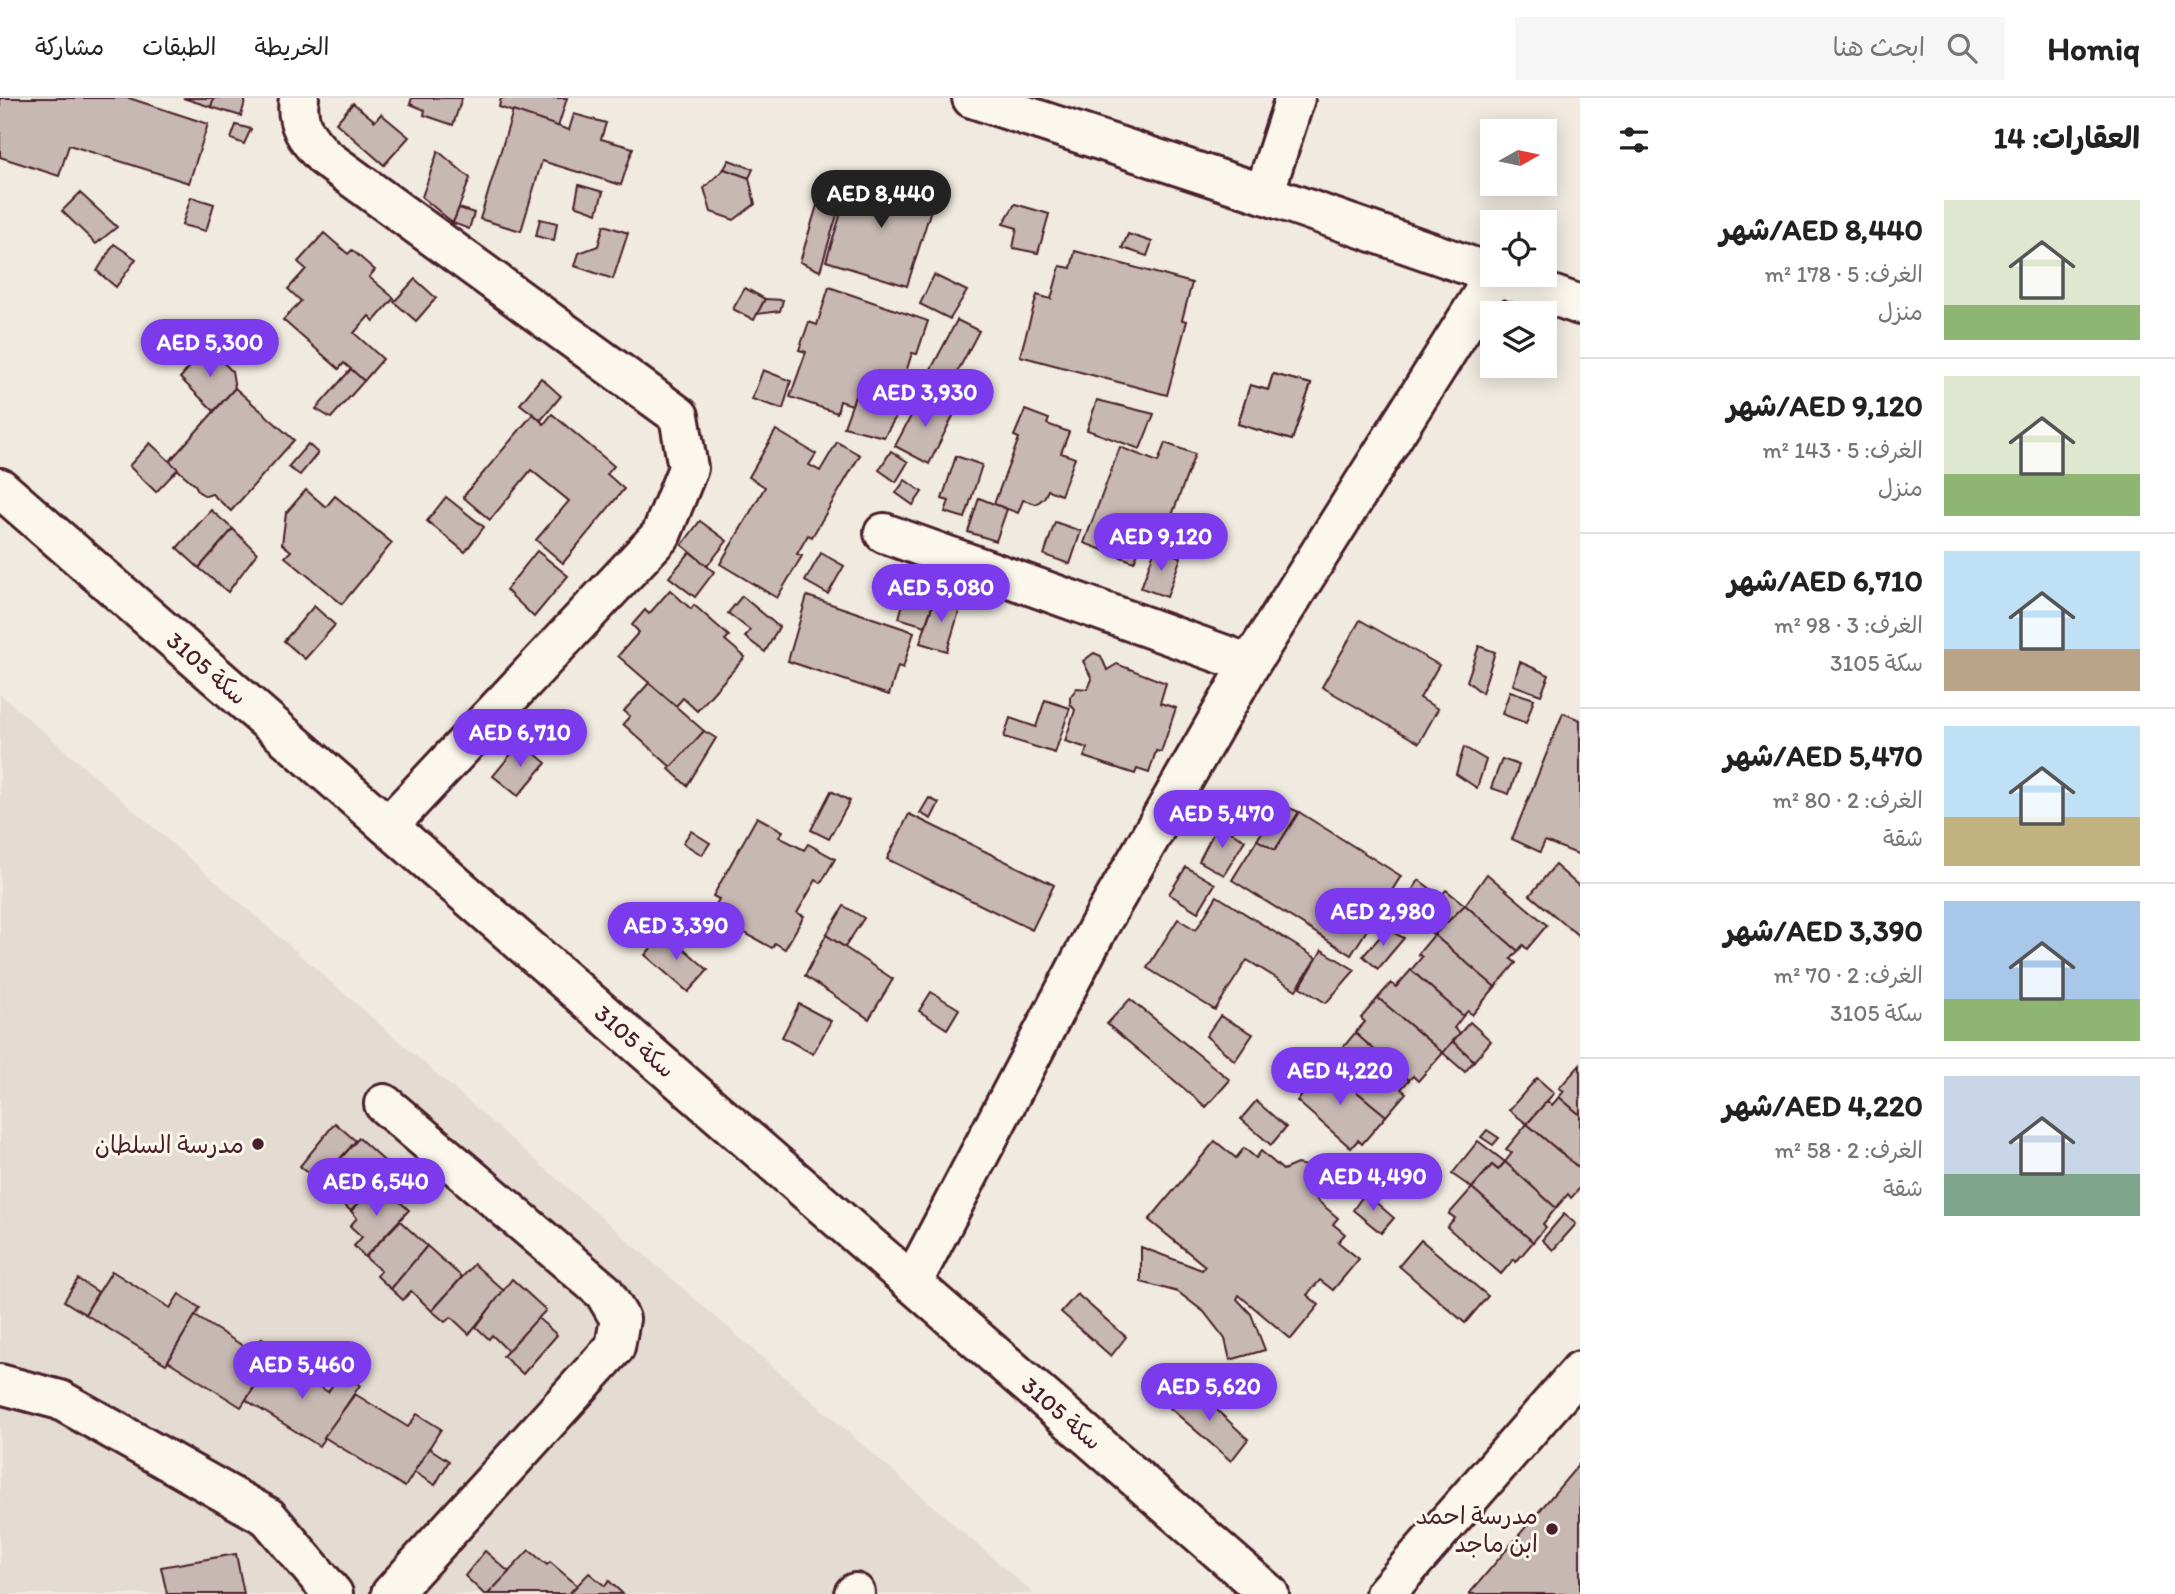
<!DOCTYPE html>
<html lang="ar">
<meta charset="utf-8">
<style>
body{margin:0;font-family:Itim,"Playpen Sans Arabic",sans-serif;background:#f6f6f6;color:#222;direction:rtl;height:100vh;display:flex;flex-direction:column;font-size:26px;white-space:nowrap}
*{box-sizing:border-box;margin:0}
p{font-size:23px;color:#767676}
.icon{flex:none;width:38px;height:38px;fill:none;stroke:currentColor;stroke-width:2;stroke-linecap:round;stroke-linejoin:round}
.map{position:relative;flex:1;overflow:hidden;direction:ltr}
.sheet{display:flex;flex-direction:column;background:#fff;width:595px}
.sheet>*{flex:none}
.needle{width:46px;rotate:81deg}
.controls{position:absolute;left:1480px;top:21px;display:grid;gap:14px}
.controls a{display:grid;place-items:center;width:77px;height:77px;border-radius:0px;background:#fff;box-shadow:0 4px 18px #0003;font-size:35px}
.price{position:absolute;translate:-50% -60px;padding:0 16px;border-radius:24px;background:#7c3aed;color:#fff;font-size:23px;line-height:46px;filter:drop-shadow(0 2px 4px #0008)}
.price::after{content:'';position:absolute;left:50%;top:42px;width:21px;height:16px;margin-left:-10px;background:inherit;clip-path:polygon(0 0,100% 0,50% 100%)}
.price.selected{background:#222;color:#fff}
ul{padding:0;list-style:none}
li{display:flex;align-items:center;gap:21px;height:175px;padding:0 35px}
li+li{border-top:2px solid #e0e0e0}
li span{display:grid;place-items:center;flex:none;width:196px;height:140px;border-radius:0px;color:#555}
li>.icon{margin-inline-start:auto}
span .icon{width:84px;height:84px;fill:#fffc;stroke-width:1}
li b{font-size:30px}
h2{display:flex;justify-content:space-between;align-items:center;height:84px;padding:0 35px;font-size:30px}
header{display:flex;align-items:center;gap:42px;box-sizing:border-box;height:98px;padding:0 35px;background:#fff;border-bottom:2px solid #e0e0e0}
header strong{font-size:33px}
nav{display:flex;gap:38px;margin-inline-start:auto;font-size:24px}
.search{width:490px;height:63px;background:#f6f6f6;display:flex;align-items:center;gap:18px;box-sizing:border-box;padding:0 24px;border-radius:0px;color:#767676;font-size:26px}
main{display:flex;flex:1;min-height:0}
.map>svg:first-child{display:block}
.built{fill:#e4dbd2}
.building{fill:#c8b8b3;stroke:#4a1f2b;stroke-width:2;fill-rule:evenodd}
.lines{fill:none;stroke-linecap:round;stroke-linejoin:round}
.minor-casing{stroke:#4a1f2b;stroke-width:44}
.minor{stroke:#fbf7ec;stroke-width:38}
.poi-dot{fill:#4a1f2b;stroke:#fbf7ec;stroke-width:2.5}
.labels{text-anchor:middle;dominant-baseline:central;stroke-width:6;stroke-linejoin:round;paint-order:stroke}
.street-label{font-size:24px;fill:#4a1f2b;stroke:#fbf7ec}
.poi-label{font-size:24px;fill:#4a1f2b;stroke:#fbf7ec;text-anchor:end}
</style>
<header>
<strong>Homiq</strong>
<div class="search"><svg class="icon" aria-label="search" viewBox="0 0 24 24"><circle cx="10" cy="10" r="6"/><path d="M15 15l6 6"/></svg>ابحث هنا</div>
<nav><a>الخريطة</a><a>الطبقات</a><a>مشاركة</a></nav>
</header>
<main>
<section class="sheet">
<h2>العقارات: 14<svg class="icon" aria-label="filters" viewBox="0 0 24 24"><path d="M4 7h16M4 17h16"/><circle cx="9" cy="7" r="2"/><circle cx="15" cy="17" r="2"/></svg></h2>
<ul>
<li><span style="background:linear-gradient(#dfe7d0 75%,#8fb573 0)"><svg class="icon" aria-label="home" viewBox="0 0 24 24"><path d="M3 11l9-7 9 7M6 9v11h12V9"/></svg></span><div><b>AED 8,440/شهر</b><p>الغرف: 5 · 178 m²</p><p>منزل</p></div></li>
<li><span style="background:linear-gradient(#dfe7d0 70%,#8fb573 0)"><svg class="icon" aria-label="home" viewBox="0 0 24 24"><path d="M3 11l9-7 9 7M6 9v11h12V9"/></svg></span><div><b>AED 9,120/شهر</b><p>الغرف: 5 · 143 m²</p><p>منزل</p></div></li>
<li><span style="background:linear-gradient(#bfe0f5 70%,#b9a48a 0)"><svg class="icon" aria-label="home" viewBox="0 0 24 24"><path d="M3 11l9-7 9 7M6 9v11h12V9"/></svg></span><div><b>AED 6,710/شهر</b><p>الغرف: 3 · 98 m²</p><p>سكة 3105</p></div></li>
<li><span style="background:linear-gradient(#bfe0f5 65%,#c2b280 0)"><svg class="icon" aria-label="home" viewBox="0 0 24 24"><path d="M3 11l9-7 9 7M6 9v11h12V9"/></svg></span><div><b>AED 5,470/شهر</b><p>الغرف: 2 · 80 m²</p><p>شقة</p></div></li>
<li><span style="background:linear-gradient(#a9c7e8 70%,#8fb573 0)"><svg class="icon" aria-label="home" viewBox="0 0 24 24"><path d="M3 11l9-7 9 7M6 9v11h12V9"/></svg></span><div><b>AED 3,390/شهر</b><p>الغرف: 2 · 70 m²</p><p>سكة 3105</p></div></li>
<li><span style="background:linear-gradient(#c9d6e8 70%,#7fa58c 0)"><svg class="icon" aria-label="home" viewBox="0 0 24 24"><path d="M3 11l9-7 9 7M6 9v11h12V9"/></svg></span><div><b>AED 4,220/شهر</b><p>الغرف: 2 · 58 m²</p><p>شقة</p></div></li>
</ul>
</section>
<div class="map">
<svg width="1580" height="1496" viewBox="0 0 1580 1496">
<rect width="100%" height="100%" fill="#f0eae0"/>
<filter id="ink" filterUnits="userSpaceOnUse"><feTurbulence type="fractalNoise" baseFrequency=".0143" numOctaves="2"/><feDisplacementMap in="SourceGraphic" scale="14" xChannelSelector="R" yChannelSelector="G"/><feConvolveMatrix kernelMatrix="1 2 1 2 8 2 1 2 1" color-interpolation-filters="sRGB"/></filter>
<g filter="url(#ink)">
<polygon class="built" points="0,596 1034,1496 0,1496"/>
<g class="building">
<polygon points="0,0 129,0 208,26 189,85 69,47 59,78 0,59"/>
<polygon points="183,0 214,0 211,9"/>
<polygon points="214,0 246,0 241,18 211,9"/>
<polygon points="412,0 462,0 453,27 424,17 425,12 410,6"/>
<polygon points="501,0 567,0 558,29 499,9"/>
<polygon points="353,5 375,23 381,16 409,39 384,67 336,25"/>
<polygon points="513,13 569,32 574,16 606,25 601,41 633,50 621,87 542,63 521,133 480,121"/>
<polygon points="236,27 251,31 244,46 231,41"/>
<polygon points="438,53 470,80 453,125 422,99"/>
<polygon points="729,62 753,71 749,80 724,71"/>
<polygon points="724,71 749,80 755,106 734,122 711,114 704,90"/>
<polygon points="860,77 884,84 885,81 917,91 915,96 934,102 907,188 826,163 845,102 851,105"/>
<polygon points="579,87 603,94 597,115 575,107"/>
<polygon points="821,94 842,100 820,173 800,164"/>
<polygon points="80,95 117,129 96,146 62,113"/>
<polygon points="191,99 214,106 206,133 182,127"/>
<polygon points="1015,106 1049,116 1038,155 1013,150 1017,130 1003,126"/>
<polygon points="459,110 474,115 469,131 453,125"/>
<polygon points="540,121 557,125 554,143 536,138"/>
<polygon points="604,127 628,135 613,181 575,168 579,155 598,148"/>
<polygon points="324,135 348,156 352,152 375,172 369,179 394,200 374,223 369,218 354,235 383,261 364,283 344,265 339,271 283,222 301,203 288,191 306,171 298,164"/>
<polygon points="1128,136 1152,144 1147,158 1122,150"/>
<polygon points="114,146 136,161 116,189 97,173"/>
<polygon points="1075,153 1192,185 1182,222 1187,223 1167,297 1020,258 1037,197 1051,201 1060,168 1071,170"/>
<polygon points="934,177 967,193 950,221 920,206"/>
<polygon points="415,181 436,200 416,223 394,204"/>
<polygon points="829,189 928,223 917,256 912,255 901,290 875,280 869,297 857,293 852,307 840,303 837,315 790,299 806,254 799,252 809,224 817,227"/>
<polygon points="745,190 765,201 754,222 733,211"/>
<polygon points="765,201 783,202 780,213 757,216"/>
<polygon points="957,222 979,233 942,303 920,292"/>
<polygon points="207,249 232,273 235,290 214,313 180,280"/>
<polygon points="351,271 364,283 331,320 316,311"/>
<polygon points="763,272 791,283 783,311 752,301"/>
<path d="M1273 276 1311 286 1292 342 1238 326 1250 287 1268 292ZM1279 298 1298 303 1291 319 1274 312Z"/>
<polygon points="1273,276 1311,286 1292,342 1238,326 1250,287 1268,292"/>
<polygon points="541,280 561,298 541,322 520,306"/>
<polygon points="872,289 905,303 884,339 844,329 857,293 869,297"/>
<polygon points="235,290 294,342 231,413 212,396 206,398 199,394 195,387 169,364"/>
<polygon points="922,297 955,314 929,366 895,348"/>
<polygon points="1097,302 1154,316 1140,351 1087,332"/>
<polygon points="1025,312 1049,321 1047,326 1069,334 1061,355 1075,360 1061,397 1048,392 1044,400 1036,406 1023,402 1018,415 994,406 1019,340 1014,338"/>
<polygon points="533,316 544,326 552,316 614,368 607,376 624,391 563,465 536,442 569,403 531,372 490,422 463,399"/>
<polygon points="776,332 816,356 809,367 820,373 837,344 860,357 812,439 808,437 797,456 802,458 777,500 720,466 765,389 749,379"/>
<polygon points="150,345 178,371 156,394 129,368"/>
<polygon points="1165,345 1195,356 1160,449 1143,442 1134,464 1084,445 1120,349 1158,364"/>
<polygon points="308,346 318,355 300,377 288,369"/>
<polygon points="891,353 908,364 896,384 879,372"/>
<polygon points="956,358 982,367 965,420 945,414 949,403 942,401"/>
<polygon points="905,382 922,394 913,407 896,395"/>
<polygon points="306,392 326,409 335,398 392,445 342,506 285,459 291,453 282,446 286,415"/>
<polygon points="446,399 484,429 465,454 427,423"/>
<polygon points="979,400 1007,411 996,443 968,434"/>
<polygon points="211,412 233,431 199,470 177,450"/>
<polygon points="700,423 727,443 707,468 682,447"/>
<polygon points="1055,424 1081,433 1070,466 1044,457"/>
<polygon points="233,431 257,455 228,494 199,470"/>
<polygon points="1155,451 1181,459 1167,499 1141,490"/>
<polygon points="537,453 568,478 534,519 506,492"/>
<polygon points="690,454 714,474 695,499 669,479"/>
<polygon points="821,455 844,468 828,496 805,483"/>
<polygon points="907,491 935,500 925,528 899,520"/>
<polygon points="670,492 691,511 694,507 729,538 725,542 745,559 697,613 683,600 676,608 618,558 639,534 632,527 645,512 649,516"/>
<polygon points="742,498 779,529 765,554 745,539 750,532 728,515"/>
<polygon points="807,498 914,534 903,570 898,568 889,597 788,563"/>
<polygon points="935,500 961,507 947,553 920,545"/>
<polygon points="314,508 335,527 305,561 284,543"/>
<polygon points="1360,522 1439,567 1420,600 1438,611 1419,645 1322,589"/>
<polygon points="1479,548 1495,554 1482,595 1467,583"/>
<polygon points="1094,555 1101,558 1107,572 1117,566 1166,585 1160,605 1176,610 1161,654 1156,653 1149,675 1137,671 1135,676 1084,659 1087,650 1065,643 1075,612 1070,606 1070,599 1077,590 1088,591 1092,581 1083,563"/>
<polygon points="1520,564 1549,577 1541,597 1513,587"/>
<polygon points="649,585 704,633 672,670 623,626 630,618 624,613"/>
<polygon points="1510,593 1534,601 1526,625 1502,616"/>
<polygon points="1045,602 1070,610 1055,655 1004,639 1010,620 1036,629"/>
<polygon points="1563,615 1580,622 1580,757 1545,743 1540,754 1512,741"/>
<polygon points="704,633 716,640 687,688 669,671"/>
<polygon points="521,644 546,665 518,698 493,678"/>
<polygon points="1464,649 1486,662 1477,690 1456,676"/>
<polygon points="1502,661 1519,667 1509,696 1491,690"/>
<polygon points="831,693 850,703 829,741 811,732"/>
<polygon points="929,700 939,705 931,721 920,715"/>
<polygon points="1280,706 1299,714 1275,752 1257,742"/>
<polygon points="1299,714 1401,778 1351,857 1232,782 1257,742 1275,752"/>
<polygon points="909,716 1054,787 1032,832 887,761"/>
<polygon points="757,719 783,733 779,739 804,752 808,746 835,761 821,785 816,782 797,815 804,818 785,851 775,845 772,850 711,816 719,801 713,798"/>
<polygon points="1218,726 1245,742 1224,777 1199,763"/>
<polygon points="691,733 710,745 702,757 683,745"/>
<polygon points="1555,767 1580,789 1580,839 1530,797"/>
<polygon points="1186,769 1215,786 1198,814 1169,796"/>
<polygon points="1487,776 1547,827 1527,851 1523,847 1518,853 1465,807"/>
<polygon points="1419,782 1440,798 1411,832 1393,822"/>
<polygon points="1446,792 1465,807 1434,837 1418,824"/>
<polygon points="1217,798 1316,860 1296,892 1247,862 1215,912 1147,870 1178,821 1196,832"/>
<polygon points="1465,807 1518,853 1511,861 1516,865 1495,889 1434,837"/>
<polygon points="844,808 864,820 845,849 826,837"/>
<polygon points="1387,831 1404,840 1378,871 1363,858"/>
<polygon points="665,834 708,872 688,894 645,857"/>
<polygon points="826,837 893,881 869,921 805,878"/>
<polygon points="1434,837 1495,889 1472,917 1468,913 1463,918 1411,872 1422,859 1418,856"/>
<polygon points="1322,852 1355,872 1326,905 1300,889"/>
<polygon points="1411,872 1463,918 1454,930 1460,935 1443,955 1378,900 1391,885 1396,889"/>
<polygon points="931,894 959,911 947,931 919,913"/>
<polygon points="1378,900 1443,955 1418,983 1413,978 1409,982 1355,935 1365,924 1361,920"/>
<polygon points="1130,901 1230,982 1206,1009 1107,926"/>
<polygon points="799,906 831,923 813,956 782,939"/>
<polygon points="1220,918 1253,936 1235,963 1206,938"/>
<polygon points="1470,924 1491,943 1474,963 1453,943"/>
<polygon points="1355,935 1409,982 1401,991 1406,995 1386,1018 1323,966 1338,950 1341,952"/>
<polygon points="1453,943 1474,963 1465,974 1443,955"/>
<polygon points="1323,966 1386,1018 1362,1046 1358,1042 1351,1050 1297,1003 1311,987 1307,985"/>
<polygon points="1580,967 1580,1017 1559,999 1564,993 1559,990"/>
<polygon points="1537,980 1554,995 1527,1026 1509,1012"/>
<polygon points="1559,999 1580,1017 1580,1071 1527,1026 1547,1003 1552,1007"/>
<polygon points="1256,1003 1286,1029 1271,1047 1241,1021"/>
<polygon points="335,1025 356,1043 319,1084 300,1068"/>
<polygon points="1527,1026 1580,1071 1580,1090 1571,1100 1568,1096 1556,1110 1505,1064 1512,1055 1506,1051"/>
<polygon points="1487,1032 1499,1040 1493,1047 1481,1039"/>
<polygon points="359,1040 392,1070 351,1113 339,1103 343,1100 323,1080"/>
<polygon points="1215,1043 1236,1060 1244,1050 1256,1060 1261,1053 1283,1072 1297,1066 1311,1069 1320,1081 1317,1102 1338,1120 1333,1126 1345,1136 1338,1144 1359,1161 1333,1192 1320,1182 1307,1197 1319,1207 1291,1241 1239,1197 1237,1201 1251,1216 1265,1252 1230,1262 1225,1241 1204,1214 1178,1194 1141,1184 1141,1149 1202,1172 1205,1168 1149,1122"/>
<polygon points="1478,1043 1505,1064 1498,1072 1492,1067 1472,1090 1452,1076"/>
<polygon points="1505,1064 1556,1110 1543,1126 1546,1129 1533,1144 1472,1090 1492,1067 1498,1072"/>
<polygon points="379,1085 409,1112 365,1159 354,1148 362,1139 350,1128 357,1120 351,1113"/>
<polygon points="1472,1090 1533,1144 1516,1164 1514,1161 1501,1176 1447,1129 1455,1120 1449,1116"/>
<polygon points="1365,1095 1394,1120 1381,1135 1353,1112"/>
<polygon points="1564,1116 1576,1126 1553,1152 1542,1142"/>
<polygon points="400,1123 427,1148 391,1191 377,1178 381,1173 365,1159"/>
<polygon points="1421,1142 1488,1198 1465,1225 1399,1168"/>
<polygon points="427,1148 462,1179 432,1213 411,1193 403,1202 391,1191"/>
<polygon points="474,1166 504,1193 469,1236 451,1219 445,1224 432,1213"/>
<polygon points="112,1173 170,1210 179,1196 200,1210 166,1266 85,1216"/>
<polygon points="78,1181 98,1194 85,1216 64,1203"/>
<polygon points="512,1181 546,1212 508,1253 492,1237 489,1241 476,1229"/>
<polygon points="1077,1196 1126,1239 1111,1258 1061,1214"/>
<polygon points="195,1218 253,1254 262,1240 279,1251 241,1309 168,1263"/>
<polygon points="538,1220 557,1237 523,1276 503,1258"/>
<polygon points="274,1260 328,1294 341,1274 360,1287 319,1348 246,1302"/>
<polygon points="1189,1286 1248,1341 1231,1363 1170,1310"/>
<polygon points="355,1296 408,1329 417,1316 441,1331 405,1389 324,1339"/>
<polygon points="429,1350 449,1363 435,1387 414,1374"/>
<polygon points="1580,1365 1580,1496 1469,1496"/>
<polygon points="529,1452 547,1467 550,1464 577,1487 569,1496 488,1496"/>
<polygon points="485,1453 509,1474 488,1496 484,1496 465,1478"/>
<polygon points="236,1456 244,1496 167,1496 161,1469"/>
<polygon points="589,1475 605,1488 609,1483 623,1496 569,1496"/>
</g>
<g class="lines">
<defs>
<g id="minor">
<path d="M299 0C295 26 307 41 324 59L679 318 688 370 661 437 388 728"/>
<polyline points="972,0 1264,96 1493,176"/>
<polyline points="1264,96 1295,0"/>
<polyline points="1495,177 1580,207"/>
<polyline points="0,390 1269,1496"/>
<polyline points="884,435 1250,566"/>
<polyline points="384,1006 604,1194 620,1221 615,1249 391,1496"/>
<polyline points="912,1185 1098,830 1250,566 1495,177"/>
<polyline points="0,1286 60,1302 268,1419 333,1496"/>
<polyline points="854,1496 855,1495"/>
<polyline points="1385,1496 1580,1273"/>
</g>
</defs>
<use href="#minor" class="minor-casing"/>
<use href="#minor" class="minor"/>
</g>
</g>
<g class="poi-dot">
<circle cx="258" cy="1046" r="7"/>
<circle cx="1552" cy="1431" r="7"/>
</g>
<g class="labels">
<g class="street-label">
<text transform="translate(207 570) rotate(41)">سكة 3105</text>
<text transform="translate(635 943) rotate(41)">سكة 3105</text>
<text transform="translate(1062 1315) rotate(41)">سكة 3105</text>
</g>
<g class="poi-label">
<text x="244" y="1046">مدرسة السلطان</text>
<text x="1538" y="1417">مدرسة احمد<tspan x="1538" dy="28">ابن ماجد</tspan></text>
</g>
</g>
</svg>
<div class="controls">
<a><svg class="needle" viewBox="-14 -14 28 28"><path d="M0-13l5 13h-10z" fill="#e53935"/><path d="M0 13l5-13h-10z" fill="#767676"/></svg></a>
<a><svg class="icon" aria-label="locate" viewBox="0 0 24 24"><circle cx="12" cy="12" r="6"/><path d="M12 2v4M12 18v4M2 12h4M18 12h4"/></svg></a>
<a><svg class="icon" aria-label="layers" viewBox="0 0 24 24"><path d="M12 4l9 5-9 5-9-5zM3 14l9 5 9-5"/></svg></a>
</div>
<b class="price selected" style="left:881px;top:132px">AED 8,440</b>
<b class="price" style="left:210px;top:281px">AED 5,300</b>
<b class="price" style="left:925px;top:331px">AED 3,930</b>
<b class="price" style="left:1161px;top:475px">AED 9,120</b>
<b class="price" style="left:941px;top:526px">AED 5,080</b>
<b class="price" style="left:520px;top:671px">AED 6,710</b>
<b class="price" style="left:1222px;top:752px">AED 5,470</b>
<b class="price" style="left:1383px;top:850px">AED 2,980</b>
<b class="price" style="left:676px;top:864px">AED 3,390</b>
<b class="price" style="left:1340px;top:1009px">AED 4,220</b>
<b class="price" style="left:1373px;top:1115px">AED 4,490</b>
<b class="price" style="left:376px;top:1120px">AED 6,540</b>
<b class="price" style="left:302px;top:1303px">AED 5,460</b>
<b class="price" style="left:1209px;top:1325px">AED 5,620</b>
</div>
</main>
